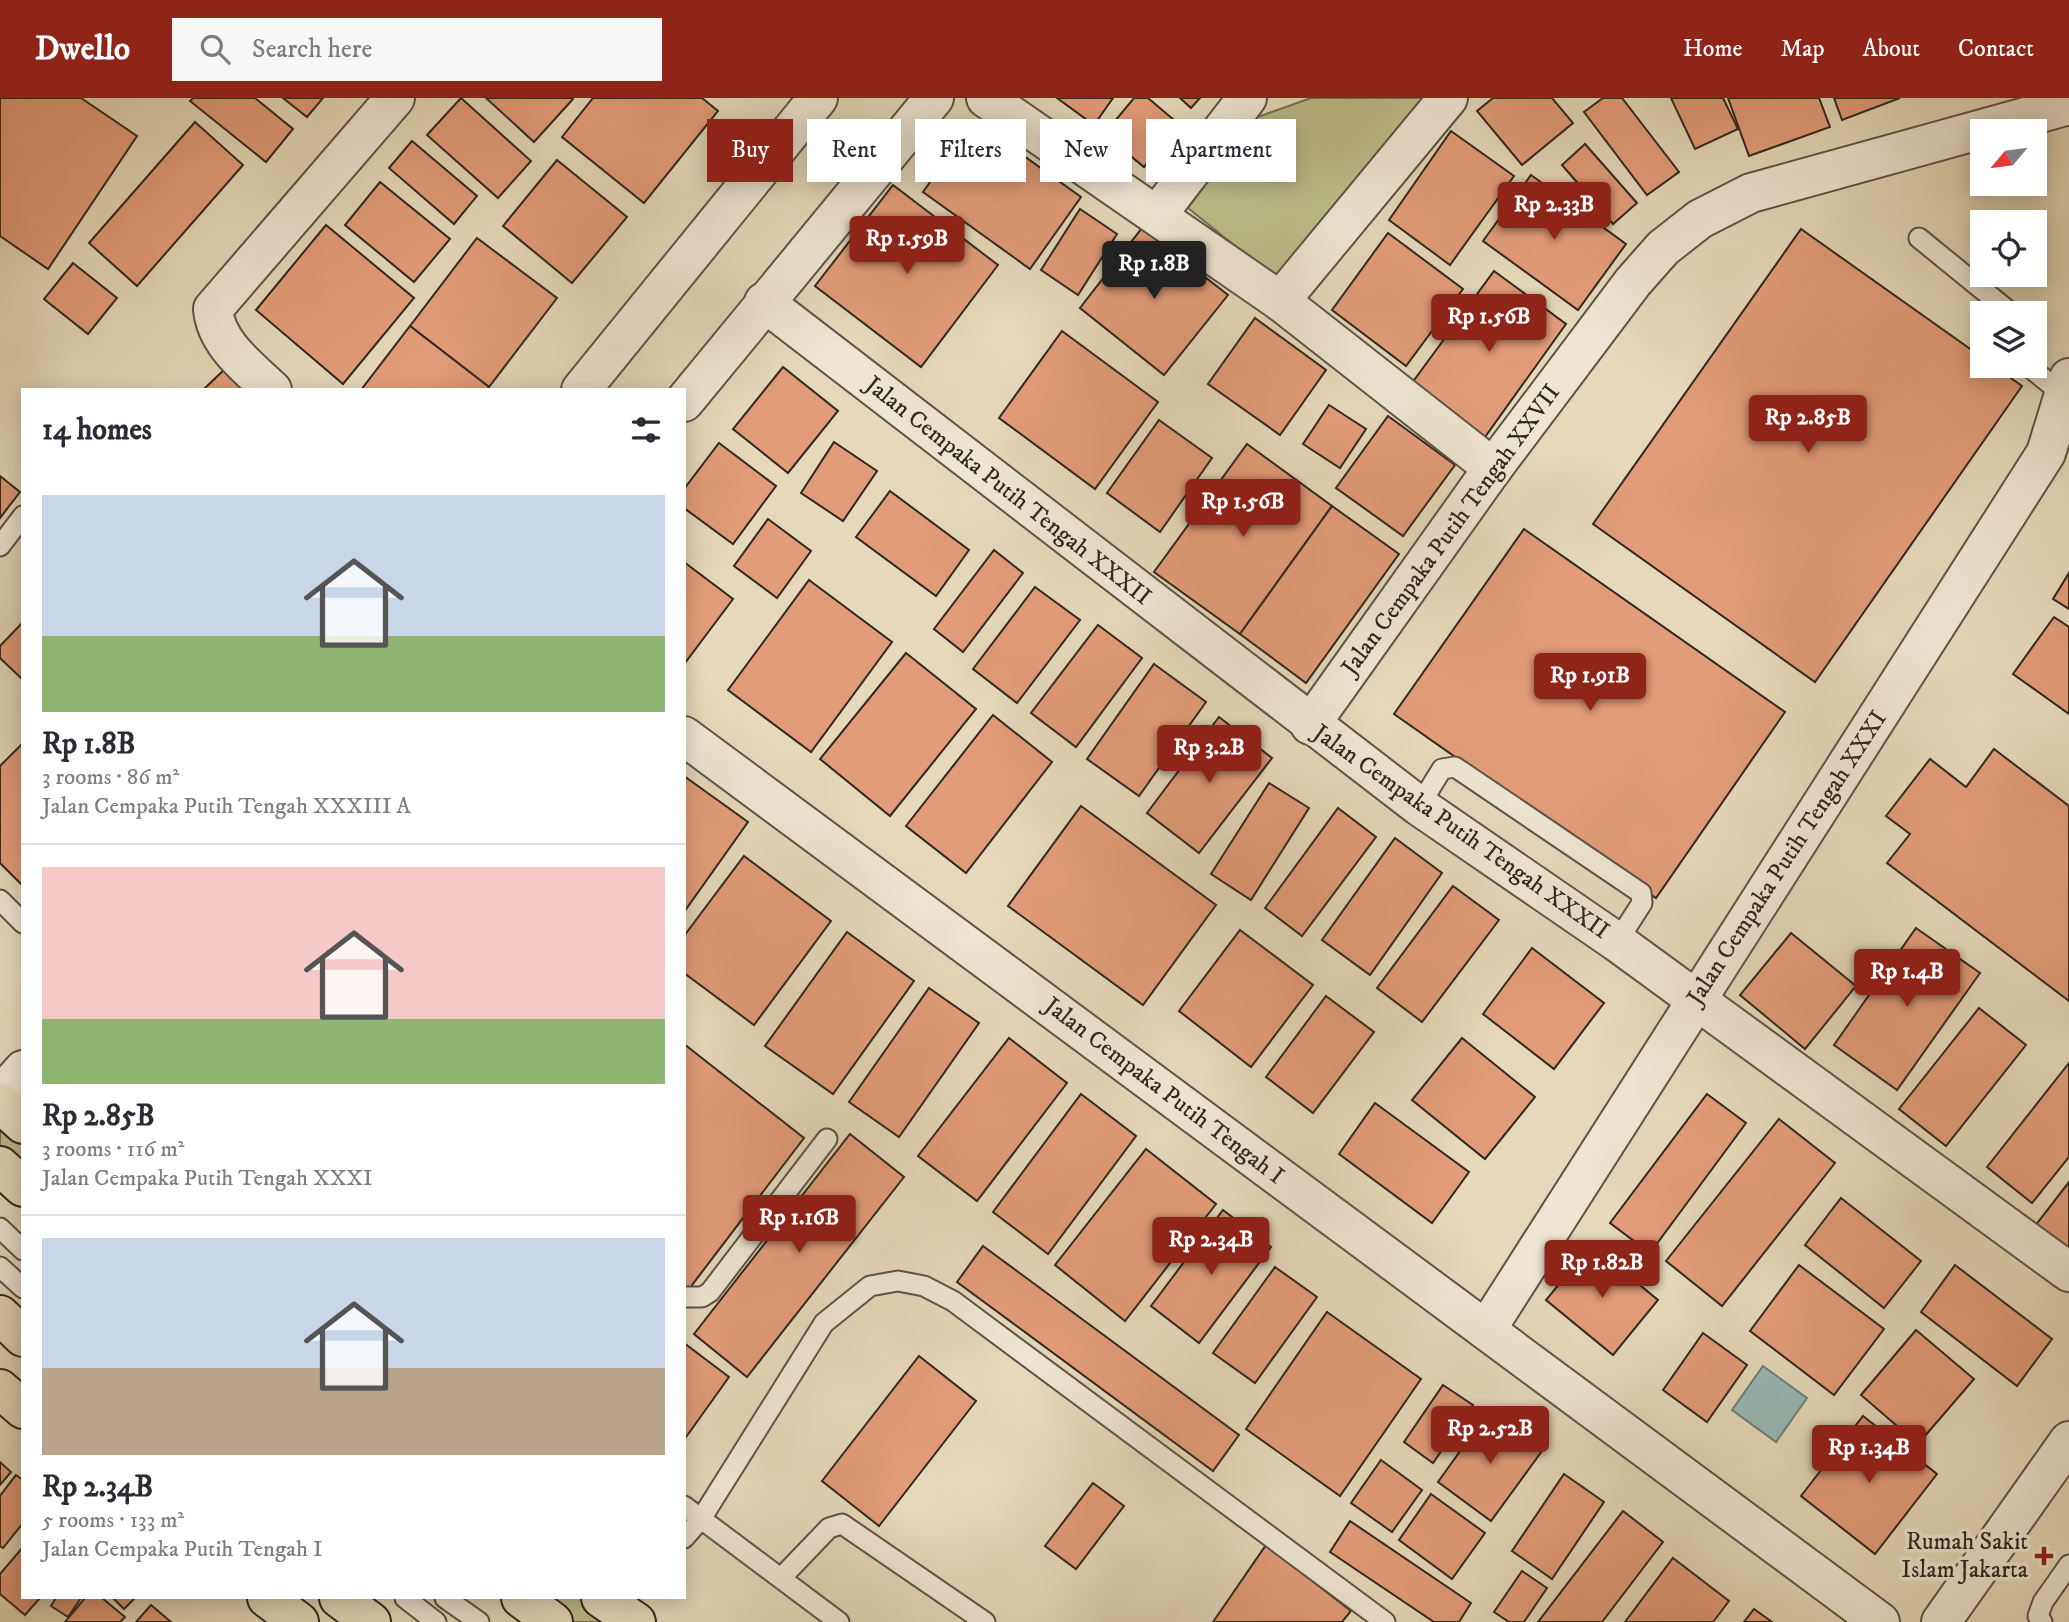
<!DOCTYPE html>
<meta charset="utf-8">
<style>
body{margin:0;font-family:"IM FELL DW Pica",serif;background:#f7f7f7;color:#2b2b33;height:100vh;display:flex;flex-direction:column;font-size:26px;white-space:nowrap}
*{box-sizing:border-box;margin:0}
p{font-size:23px;color:#7c7c81}
.icon{flex:none;width:38px;height:38px;fill:none;stroke:currentColor;stroke-width:2;stroke-linecap:round;stroke-linejoin:round}
.map{position:relative;flex:1;overflow:hidden}
.side{position:absolute;left:21px;top:290px;width:665px;height:1211px;display:flex;flex-direction:column;background:#fff;border-radius:0px;box-shadow:0 4px 18px #0003}
.side>*{flex:none}
.guide{position:absolute;left:707px;top:21px;width:665px;height:63px;display:flex;gap:14px}
.needle{width:46px;rotate:241deg}
.controls{position:absolute;left:1970px;top:21px;display:grid;gap:14px}
.controls a{display:grid;place-items:center;width:77px;height:77px;border-radius:0px;background:#fff;box-shadow:0 4px 18px #0003;font-size:35px}
.price{position:absolute;translate:-50% -60px;padding:0 16px;border-radius:7px;background:#8f2418;color:#fff;font-size:23px;line-height:46px;filter:drop-shadow(0 2px 4px #0008)}
.price::after{content:'';position:absolute;left:50%;top:42px;width:21px;height:16px;margin-left:-10px;background:inherit;clip-path:polygon(0 0,100% 0,50% 100%)}
.price.on{background:#222;color:#fff}
ul{padding:0;list-style:none}
li{display:grid;align-content:center;gap:14px;height:371px;padding:0 21px}
li+li{border-top:2px solid #e1e1e2}
li span{display:grid;place-items:center;height:217px;border-radius:0px;color:#555}
li>.icon{margin-inline-start:auto}
span .icon{width:126px;height:126px;fill:#fffc;stroke-width:1}
li b{font-size:30px}
h2{display:flex;justify-content:space-between;align-items:center;height:84px;padding:0 21px;font-size:30px}
.chip{padding:0 24px;border-radius:0px;background:#fff;box-shadow:0 4px 18px #0003;font-size:24px;line-height:63px}
.chip.on{background:#8f2418;color:#fff}
header{display:flex;align-items:center;gap:42px;box-sizing:border-box;height:98px;padding:0 35px;background:#8f2418;color:#fff}
header strong{font-size:33px}
nav{display:flex;gap:38px;margin-inline-start:auto;font-size:24px}
.search{width:490px;height:63px;background:#f7f7f7;display:flex;align-items:center;gap:18px;box-sizing:border-box;padding:0 24px;border-radius:0px;color:#7c7c81;font-size:26px}
.map>svg:first-child{display:block}
.green{fill:#bcbd8a;stroke:#767254;stroke-width:2}
.water{fill:#97b9b5;stroke:#6e7f79;stroke-width:2}
.building{fill:#e39c79;stroke:#30281f;stroke-width:2}
.lines{fill:none;stroke-linecap:round;stroke-linejoin:round}
.service-casing{stroke:#5d5446;stroke-width:23}
.minor-casing{stroke:#5d5446;stroke-width:42}
.tertiary-casing{stroke:#5d5446;stroke-width:42}
.primary-casing{stroke:#30281f;stroke-width:42}
.service{stroke:#eee6d2;stroke-width:19}
.minor{stroke:#eee6d2;stroke-width:38}
.tertiary{stroke:#eee6d2;stroke-width:38}
.primary{stroke:#e5d9b9;stroke-width:38}
.poi-dot{fill:#8f2418;stroke:#eee6d2;stroke-width:2.5}
.labels{text-anchor:middle;dominant-baseline:central;stroke-width:7;stroke-linejoin:round;paint-order:stroke}
.street-label{font-size:24px;fill:#30281f;stroke:#eee6d2}
.poi-label{font-size:24px;fill:#30281f;stroke:#eee6d2;text-anchor:end}
</style>
<header>
<strong>Dwello</strong>
<div class="search"><svg class="icon" aria-label="search" viewBox="0 0 24 24"><circle cx="10" cy="10" r="6"/><path d="M15 15l6 6"/></svg>Search here</div>
<nav><a>Home</a><a>Map</a><a>About</a><a>Contact</a></nav>
</header>
<div class="map">
<svg width="2069" height="1524" viewBox="0 0 2069 1524">
<rect width="100%" height="100%" fill="#e5d9b9"/>
<filter id="stains"><feTurbulence type="fractalNoise" baseFrequency=".00286" numOctaves="4"/><feColorMatrix values="0 0 0 0 .2 0 0 0 0 .09 0 0 0 0 .02 0 0 0 .5 -.17"/></filter>
<radialGradient id="worn" r=".72"><stop offset=".6" stop-color="#630" stop-opacity="0"/><stop offset="1" stop-color="#630" stop-opacity=".3"/></radialGradient>
<g class="green">
<polygon points="1311,0 1423,0 1275,180 1188,110 1255,20"/>
<polygon points="0,1005 23,1026 23,1088 0,1068"/>
<polygon points="522,1500 599,1500 633,1524 554,1524"/>
</g>
<polygon class="water" points="1763,1268 1807,1300 1776,1344 1732,1312"/>
<g class="building">
<polygon points="0,0 81,0 137,38 48,171 0,138"/>
<polygon points="193,0 255,0 293,31 266,64 190,3"/>
<polygon points="283,0 323,0 307,19"/>
<polygon points="461,0 531,63 498,100 427,37"/>
<polygon points="486,0 572,0 573,1 534,44"/>
<polygon points="593,0 702,0 718,13 644,105 562,39"/>
<polygon points="1057,0 1113,0 1094,27"/>
<polygon points="1134,0 1148,0 1180,27 1144,69 1104,36"/>
<polygon points="1180,0 1200,0 1191,10"/>
<polygon points="1493,0 1552,0 1573,25 1522,67 1477,13"/>
<polygon points="1603,0 1622,0 1679,74 1647,97 1584,14"/>
<polygon points="1671,0 1723,0 1738,31 1695,51"/>
<polygon points="1728,0 1819,0 1830,29 1749,58"/>
<polygon points="1834,0 1900,0 1842,22"/>
<polygon points="974,22 1081,99 1030,171 923,94"/>
<polygon points="195,24 243,67 137,188 89,145"/>
<polygon points="1451,33 1514,78 1450,167 1389,122"/>
<polygon points="412,43 477,98 454,126 389,70"/>
<polygon points="1585,46 1637,105 1613,126 1562,67"/>
<polygon points="557,62 627,119 572,185 503,128"/>
<polygon points="1531,77 1626,146 1578,212 1483,143"/>
<polygon points="380,84 450,141 414,184 345,127"/>
<polygon points="893,87 998,167 921,269 815,188"/>
<polygon points="1080,111 1117,136 1078,197 1041,172"/>
<polygon points="326,127 414,200 343,286 256,212"/>
<polygon points="1142,130 1228,197 1164,277 1080,210"/>
<polygon points="1801,131 1983,260 1983,268 1994,268 2022,288 1815,584 1593,426"/>
<polygon points="1388,135 1463,191 1406,268 1332,212"/>
<polygon points="477,140 557,200 489,289 410,228"/>
<polygon points="73,165 117,200 88,236 44,201"/>
<polygon points="1494,173 1566,226 1485,339 1412,285"/>
<polygon points="1255,220 1326,272 1280,337 1208,286"/>
<polygon points="410,228 489,289 487,292 361,292"/>
<polygon points="1062,233 1158,304 1095,391 999,320"/>
<polygon points="229,267 254,292 203,292"/>
<polygon points="783,269 838,313 788,375 733,331"/>
<polygon points="1329,307 1366,331 1340,370 1303,346"/>
<polygon points="1388,318 1455,367 1403,438 1336,390"/>
<polygon points="1159,322 1212,360 1160,434 1107,395"/>
<polygon points="834,344 877,373 843,423 801,395"/>
<polygon points="719,345 776,388 733,446 684,410 684,391"/>
<polygon points="1247,346 1332,408 1240,536 1154,474"/>
<polygon points="0,378 20,394 0,420"/>
<polygon points="890,393 969,452 936,498 856,439"/>
<polygon points="1332,408 1399,456 1306,585 1240,536"/>
<polygon points="768,421 811,453 777,500 734,468"/>
<polygon points="1524,431 1785,614 1656,800 1394,616"/>
<polygon points="994,452 1023,475 963,554 934,531"/>
<polygon points="684,464 733,501 685,565 684,564"/>
<polygon points="2069,475 2069,511 2053,501"/>
<polygon points="809,482 892,544 811,654 728,592"/>
<polygon points="1035,489 1080,522 1017,605 973,571"/>
<polygon points="2054,519 2069,529 2069,616 2013,576"/>
<polygon points="23,524 23,582 0,560 0,548"/>
<polygon points="1098,527 1142,560 1076,649 1031,615"/>
<polygon points="906,555 976,611 890,718 820,661"/>
<polygon points="1154,566 1206,604 1139,698 1087,661"/>
<polygon points="993,617 1052,664 966,775 906,728"/>
<polygon points="1219,619 1272,660 1199,755 1147,715"/>
<polygon points="23,645 23,788 0,765 0,668"/>
<polygon points="1994,651 2069,708 2069,903 1887,765 1910,736 1886,718 1930,661 1966,689"/>
<polygon points="684,678 748,724 684,814"/>
<polygon points="1269,685 1309,710 1251,802 1211,776"/>
<polygon points="1081,708 1216,807 1143,907 1008,808"/>
<polygon points="1338,710 1376,739 1302,838 1265,810"/>
<polygon points="1395,740 1442,775 1370,877 1322,842"/>
<polygon points="744,758 831,823 754,927 684,875 684,838"/>
<polygon points="1453,788 1499,822 1422,924 1377,890"/>
<polygon points="1916,830 1980,875 1897,992 1834,947"/>
<polygon points="1240,832 1313,887 1251,969 1179,913"/>
<polygon points="847,834 914,883 833,996 765,948"/>
<polygon points="1791,835 1856,888 1805,951 1740,897"/>
<polygon points="1532,850 1604,905 1554,971 1483,916"/>
<polygon points="929,890 979,925 899,1039 849,1004"/>
<polygon points="1326,898 1374,934 1313,1015 1266,979"/>
<polygon points="1979,910 2026,947 1946,1048 1899,1011"/>
<polygon points="1009,940 1067,985 977,1103 918,1058"/>
<polygon points="1462,940 1535,999 1485,1061 1412,1002"/>
<polygon points="684,946 804,1040 689,1191 684,1187"/>
<polygon points="2069,965 2069,1059 2032,1105 1987,1069"/>
<polygon points="1081,996 1136,1038 1048,1156 993,1114"/>
<polygon points="1707,996 1746,1025 1650,1155 1610,1125"/>
<polygon points="1375,1005 1469,1074 1432,1125 1339,1056"/>
<polygon points="1779,1021 1835,1065 1722,1208 1666,1163"/>
<polygon points="850,1036 904,1079 747,1279 694,1236"/>
<polygon points="1146,1051 1216,1106 1125,1223 1055,1167"/>
<polygon points="2069,1084 2069,1161 2032,1132"/>
<polygon points="1841,1100 1921,1163 1884,1210 1805,1147"/>
<polygon points="1223,1112 1271,1149 1199,1245 1151,1208"/>
<polygon points="1591,1147 1658,1202 1613,1257 1546,1202"/>
<polygon points="983,1148 1239,1337 1213,1373 957,1184"/>
<polygon points="1799,1167 1884,1231 1834,1297 1750,1233"/>
<polygon points="1955,1167 2052,1241 2017,1288 1921,1214"/>
<polygon points="1275,1169 1317,1199 1255,1285 1213,1255"/>
<polygon points="1327,1214 1421,1281 1340,1398 1246,1331"/>
<polygon points="1916,1232 1974,1281 1918,1346 1861,1297"/>
<polygon points="1703,1235 1747,1267 1707,1324 1663,1292"/>
<polygon points="684,1245 729,1279 684,1342"/>
<polygon points="919,1258 976,1303 879,1428 822,1383"/>
<polygon points="1443,1287 1473,1307 1433,1365 1404,1344"/>
<polygon points="1488,1314 1542,1353 1491,1423 1438,1384"/>
<polygon points="1863,1318 1937,1376 1875,1456 1801,1398"/>
<polygon points="1381,1362 1422,1392 1392,1434 1351,1405"/>
<polygon points="0,1364 11,1374 0,1387"/>
<polygon points="1564,1376 1604,1404 1552,1481 1512,1453"/>
<polygon points="16,1377 23,1382 23,1425 3,1450 0,1448 0,1398"/>
<polygon points="1093,1385 1124,1408 1076,1471 1045,1448"/>
<polygon points="1431,1396 1485,1435 1452,1481 1399,1442"/>
<polygon points="1623,1413 1663,1444 1602,1524 1538,1524"/>
<polygon points="1350,1423 1471,1505 1459,1524 1434,1524 1330,1454"/>
<polygon points="1266,1447 1351,1513 1342,1524 1213,1524"/>
<polygon points="23,1449 23,1500 40,1500 25,1517 0,1496 0,1476"/>
<polygon points="1673,1460 1729,1503 1713,1524 1625,1524"/>
<polygon points="1522,1473 1547,1490 1524,1524 1509,1524 1494,1514"/>
<polygon points="56,1500 81,1500 68,1519 51,1508"/>
<polygon points="85,1500 102,1500 125,1519 120,1524 65,1524"/>
<polygon points="113,1500 135,1500 124,1511"/>
<polygon points="151,1507 171,1524 136,1524"/>
<polygon points="1754,1511 1772,1524 1744,1524"/>
</g>
<g class="lines">
<defs>
<g id="service">
<polyline points="1919,140 2011,215"/>
<polyline points="2028,268 2064,297"/>
<polyline points="0,448 23,418"/>
<polyline points="1419,708 1442,671 1455,669 1641,795 1642,805 1617,844"/>
<polyline points="0,802 23,825"/>
<polyline points="0,1130 23,1152"/>
<polyline points="0,1169 23,1190"/>
<polyline points="684,1199 702,1199 710,1194 827,1041"/>
<polyline points="684,1408 839,1524"/>
<polyline points="684,1440 701,1421 824,1225 870,1188 898,1183 924,1188 953,1203 1385,1524"/>
<polyline points="781,1480 829,1430 842,1426 985,1524"/>
<polyline points="405,1500 436,1524"/>
<polyline points="445,1500 479,1524"/>
<polyline points="2042,1524 2038,1518 2043,1504 2069,1467"/>
</g>
<g id="minor">
<polyline points="986,0 1280,203 1493,370"/>
<polyline points="1157,117 1247,0"/>
<polyline points="1280,203 1448,0"/>
<polyline points="764,204 1419,708 1617,844 2069,1174"/>
<path d="M272 292C248 269 216 246 213 211L395 0"/>
<polyline points="1310,627 1493,370 1633,184 1663,150 1700,121 1751,95 2069,7"/>
<polyline points="1486,1232 2046,355 2069,280"/>
<polyline points="1941,1524 2069,1343"/>
</g>
<g id="tertiary">
<polyline points="581,292 818,0"/>
<polyline points="684,304 934,0"/>
<polyline points="684,638 1880,1524"/>
<polyline points="0,999 23,972"/>
</g>
<g id="primary">
<polyline points="0,1005 23,1026"/>
<polyline points="0,1068 23,1089"/>
<polyline points="0,1217 23,1239"/>
<polyline points="0,1291 23,1311"/>
<polyline points="267,1500 299,1524"/>
<polyline points="339,1500 371,1524"/>
<polyline points="521,1500 553,1524"/>
<polyline points="601,1500 636,1524"/>
</g>
</defs>
<use href="#service" class="service-casing"/>
<use href="#minor" class="minor-casing"/>
<use href="#tertiary" class="tertiary-casing"/>
<use href="#primary" class="primary-casing"/>
<use href="#service" class="service"/>
<use href="#minor" class="minor"/>
<use href="#tertiary" class="tertiary"/>
<use href="#primary" class="primary"/>
</g>
<path class="poi-dot" d="M2040.5 1447.5h7v7h7v7h-7v7h-7v-7h-7v-7h7z"/>
<g class="labels">
<g class="street-label">
<text transform="translate(1008 393) rotate(38)">Jalan Cempaka Putih Tengah XXXII</text>
<text transform="translate(1451 432) rotate(-54)">Jalan Cempaka Putih Tengah XXVII</text>
<text transform="translate(1461 734) rotate(35)">Jalan Cempaka Putih Tengah XXXII</text>
<text transform="translate(1787 760) rotate(-57)">Jalan Cempaka Putih Tengah XXXI</text>
<text transform="translate(1164 993) rotate(37)">Jalan Cempaka Putih Tengah I</text>
</g>
<g class="poi-label">
<text x="2028" y="1444">Rumah Sakit<tspan x="2028" dy="28">Islam Jakarta</tspan></text>
</g>
</g>
<rect width="100%" height="100%" filter="url(#stains)"/>
<rect width="100%" height="100%" fill="url(#worn)"/>
</svg>
<div class="controls">
<a><svg class="needle" viewBox="-14 -14 28 28"><path d="M0-13l5 13h-10z" fill="#e53935"/><path d="M0 13l5-13h-10z" fill="#7c7c81"/></svg></a>
<a><svg class="icon" aria-label="locate" viewBox="0 0 24 24"><circle cx="12" cy="12" r="6"/><path d="M12 2v4M12 18v4M2 12h4M18 12h4"/></svg></a>
<a><svg class="icon" aria-label="layers" viewBox="0 0 24 24"><path d="M12 4l9 5-9 5-9-5zM3 14l9 5 9-5"/></svg></a>
</div>
<b class="price" style="left:1554px;top:144px">Rp 2.33B</b>
<b class="price" style="left:907px;top:178px">Rp 1.59B</b>
<b class="price on" style="left:1154px;top:203px">Rp 1.8B</b>
<b class="price" style="left:1489px;top:256px">Rp 1.56B</b>
<b class="price" style="left:1808px;top:357px">Rp 2.85B</b>
<b class="price" style="left:1243px;top:441px">Rp 1.56B</b>
<b class="price" style="left:1590px;top:615px">Rp 1.91B</b>
<b class="price" style="left:1209px;top:687px">Rp 3.2B</b>
<b class="price" style="left:1907px;top:911px">Rp 1.4B</b>
<b class="price" style="left:799px;top:1157px">Rp 1.16B</b>
<b class="price" style="left:1211px;top:1179px">Rp 2.34B</b>
<b class="price" style="left:1602px;top:1202px">Rp 1.82B</b>
<b class="price" style="left:1490px;top:1368px">Rp 2.52B</b>
<b class="price" style="left:1869px;top:1387px">Rp 1.34B</b>
<div class="guide">
<a class="chip on">Buy</a>
<a class="chip">Rent</a>
<a class="chip">Filters</a>
<a class="chip">New</a>
<a class="chip">Apartment</a>
</div>
<section class="side">
<h2>14 homes<svg class="icon" aria-label="filters" viewBox="0 0 24 24"><path d="M4 7h16M4 17h16"/><circle cx="9" cy="7" r="2"/><circle cx="15" cy="17" r="2"/></svg></h2>
<ul>
<li><span style="background:linear-gradient(#c9d6e8 65%,#8fb573 0)"><svg class="icon" aria-label="home" viewBox="0 0 24 24"><path d="M3 11l9-7 9 7M6 9v11h12V9"/></svg></span><div><b>Rp 1.8B</b><p>3 rooms · 86 m²</p><p>Jalan Cempaka Putih Tengah XXXIII A</p></div></li>
<li><span style="background:linear-gradient(#f6c9c9 70%,#8fb573 0)"><svg class="icon" aria-label="home" viewBox="0 0 24 24"><path d="M3 11l9-7 9 7M6 9v11h12V9"/></svg></span><div><b>Rp 2.85B</b><p>3 rooms · 116 m²</p><p>Jalan Cempaka Putih Tengah XXXI</p></div></li>
<li><span style="background:linear-gradient(#c9d6e8 60%,#b9a48a 0)"><svg class="icon" aria-label="home" viewBox="0 0 24 24"><path d="M3 11l9-7 9 7M6 9v11h12V9"/></svg></span><div><b>Rp 2.34B</b><p>5 rooms · 133 m²</p><p>Jalan Cempaka Putih Tengah I</p></div></li>
</ul>
</section>
</div>
